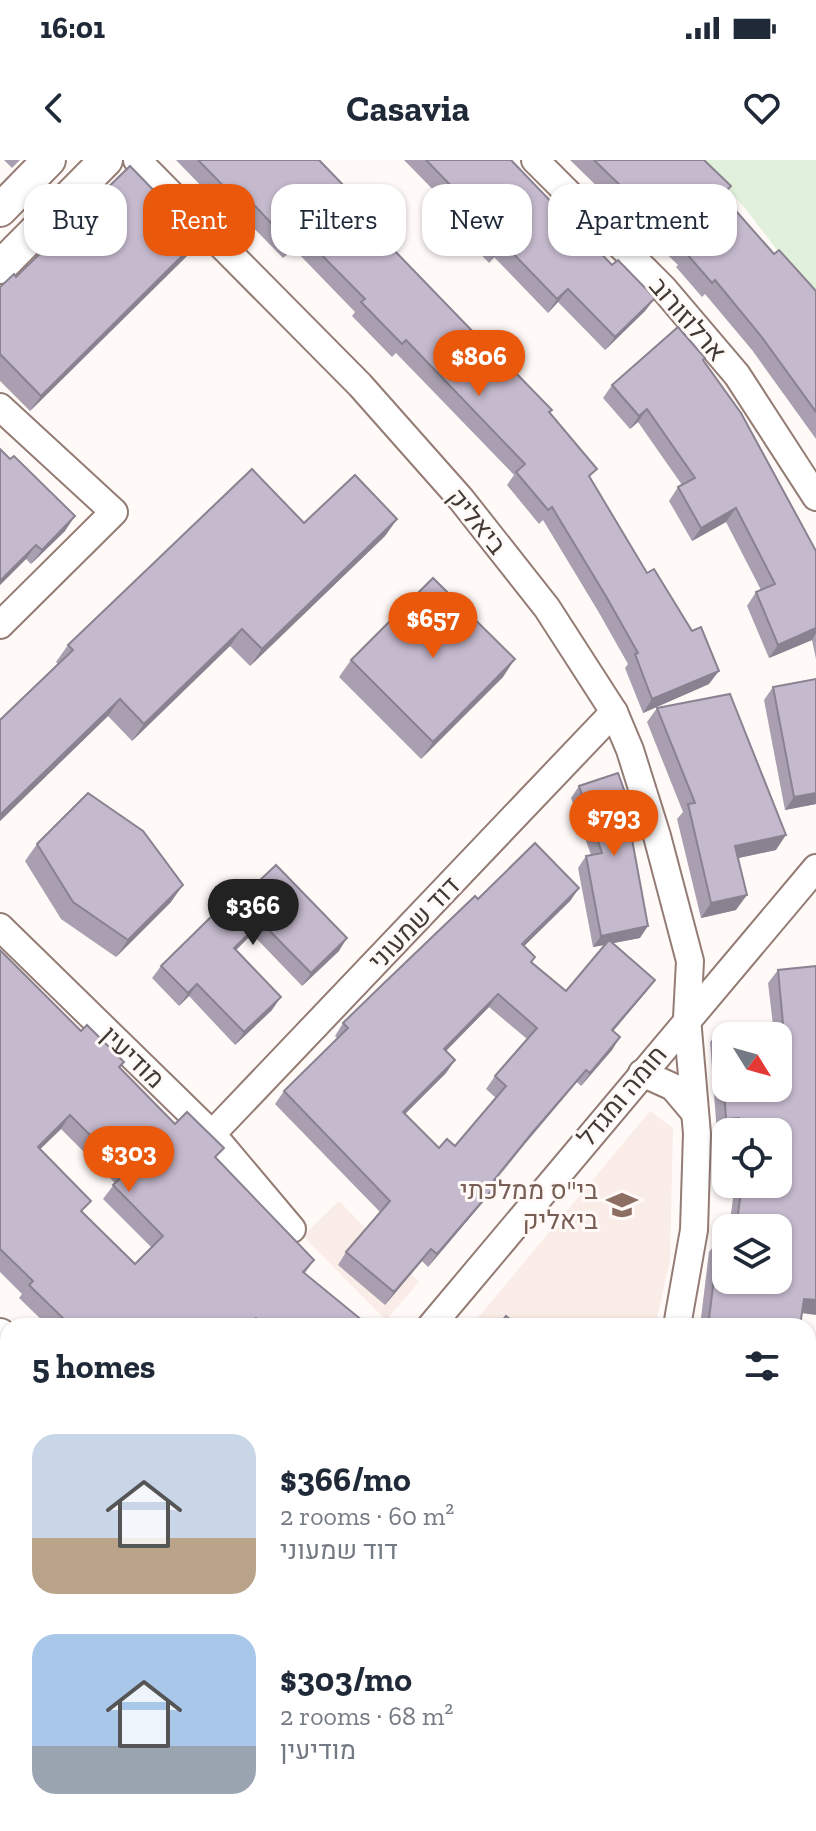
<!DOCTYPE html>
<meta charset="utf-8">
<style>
body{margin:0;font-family:"Zilla Slab",Heebo,serif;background:#f2f2f3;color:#1f2937;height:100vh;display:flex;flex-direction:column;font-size:30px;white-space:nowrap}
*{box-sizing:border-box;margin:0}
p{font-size:26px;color:#747a83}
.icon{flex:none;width:44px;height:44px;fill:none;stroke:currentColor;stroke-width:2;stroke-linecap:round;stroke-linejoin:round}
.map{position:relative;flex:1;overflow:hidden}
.sheet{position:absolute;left:0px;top:1158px;width:816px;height:514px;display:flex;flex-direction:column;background:#fff;border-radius:24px 24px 0 0;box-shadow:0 2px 6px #0004}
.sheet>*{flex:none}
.banner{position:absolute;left:24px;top:24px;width:768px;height:72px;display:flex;gap:16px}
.needle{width:52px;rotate:127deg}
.tools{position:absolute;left:712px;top:862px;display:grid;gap:16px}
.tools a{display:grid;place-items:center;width:80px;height:80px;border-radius:16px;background:#fff;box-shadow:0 2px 6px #0004;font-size:40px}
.price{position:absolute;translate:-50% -68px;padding:0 18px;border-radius:28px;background:#ea580c;color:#fff;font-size:26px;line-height:52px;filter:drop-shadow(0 2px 4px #0008)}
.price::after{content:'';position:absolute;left:50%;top:48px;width:24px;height:18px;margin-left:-12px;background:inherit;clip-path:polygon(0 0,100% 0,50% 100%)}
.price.current{background:#222;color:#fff}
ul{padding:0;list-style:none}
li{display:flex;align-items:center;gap:24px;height:200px;padding:0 32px}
li span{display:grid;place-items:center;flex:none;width:224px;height:160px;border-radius:24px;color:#555}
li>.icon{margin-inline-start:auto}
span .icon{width:96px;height:96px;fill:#fffc;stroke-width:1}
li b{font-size:34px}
h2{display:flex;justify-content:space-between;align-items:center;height:96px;padding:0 32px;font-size:34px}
.pill{padding:0 28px;border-radius:24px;background:#fff;box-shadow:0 2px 6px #0004;font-size:28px;line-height:72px}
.pill.current{background:#ea580c;color:#fff}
.status{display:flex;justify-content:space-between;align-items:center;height:56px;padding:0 40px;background:#fff;direction:ltr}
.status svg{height:22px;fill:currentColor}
header{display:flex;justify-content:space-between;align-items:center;height:104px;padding:0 32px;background:#fff;font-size:36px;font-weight:800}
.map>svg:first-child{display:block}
.built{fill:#faece7}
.green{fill:#e1f0da}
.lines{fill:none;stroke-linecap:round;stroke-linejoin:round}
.minor-casing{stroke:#947c74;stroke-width:30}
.tertiary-casing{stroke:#947c74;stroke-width:36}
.minor{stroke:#fff;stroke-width:26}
.tertiary{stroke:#fff;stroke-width:32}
.wall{fill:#a99fb0;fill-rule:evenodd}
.shaded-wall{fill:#8a8290}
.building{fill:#c5b9cd;stroke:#8a8290;stroke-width:2;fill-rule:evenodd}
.labels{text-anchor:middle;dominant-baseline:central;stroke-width:6;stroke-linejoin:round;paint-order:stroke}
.street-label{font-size:26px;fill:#433935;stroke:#fffaf8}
.education-label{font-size:26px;fill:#785e54;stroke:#fffaf8;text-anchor:end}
</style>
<div class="status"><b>16:01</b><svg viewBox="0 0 49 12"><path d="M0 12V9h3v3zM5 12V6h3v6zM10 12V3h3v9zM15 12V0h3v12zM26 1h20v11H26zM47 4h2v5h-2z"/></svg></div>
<header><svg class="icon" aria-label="back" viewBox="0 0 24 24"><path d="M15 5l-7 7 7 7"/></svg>Casavia<svg class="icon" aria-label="heart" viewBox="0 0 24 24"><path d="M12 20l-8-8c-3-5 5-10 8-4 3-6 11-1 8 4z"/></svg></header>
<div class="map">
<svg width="816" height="1671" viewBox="0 0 816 1671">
<rect width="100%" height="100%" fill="#fffaf8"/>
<g class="built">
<polygon points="650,951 673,968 670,1101 655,1166 471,1166"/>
<polygon points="339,1041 419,1122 386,1160 303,1076"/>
</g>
<polygon class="green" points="703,0 816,0 816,141 748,52"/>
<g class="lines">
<defs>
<g id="minor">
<polyline points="137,0 360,225 461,339 547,448 614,552 630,590 657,676 690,801 687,858 697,974 694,1070 677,1166"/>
<polyline points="535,0 663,128 737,215 816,337"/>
<polyline points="0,247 114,352 0,465"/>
<polyline points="0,767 212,974 292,1069"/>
<polyline points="642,913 673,927 695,953"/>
<polyline points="212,974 614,552"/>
<polyline points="431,1166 816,708"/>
<polyline points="0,1244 8,1252"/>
<polyline points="0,1284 8,1275"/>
<polyline points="808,1576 816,1563"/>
<polyline points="13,1671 19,1664"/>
<polyline points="372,1671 378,1664"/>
<polyline points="742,1671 747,1664"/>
</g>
<g id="tertiary">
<polyline points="0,50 49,0"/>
<polyline points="0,107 106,0"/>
<polyline points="0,1175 8,1182"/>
<polyline points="517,1664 524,1671"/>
</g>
</defs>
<use href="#minor" class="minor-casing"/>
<use href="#tertiary" class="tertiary-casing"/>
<use href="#minor" class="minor"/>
<use href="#tertiary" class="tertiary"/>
</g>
<g class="wall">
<polygon points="4,0 20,0 12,8"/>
<polygon points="176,0 319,0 345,34 391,86 550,252 590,319 709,524 643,553 625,508 628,504 598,451 543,360 539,364 507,325 514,315 396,193 392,197 352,156 355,152 293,88 283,98 243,57 237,63"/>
<polygon points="404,0 511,0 612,105 655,138 645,151 605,190 558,142 548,153 494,97 489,103 446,58 452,49"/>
<polygon points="570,0 704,0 724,37 774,94 816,131 816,279 752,190 705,134 702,137 676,107 678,105"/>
<polygon points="189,94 30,251 0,221 0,127 16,117"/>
<polygon points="703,200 816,391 816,499 812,480 769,498 747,446 756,432 761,430 726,362 692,381 669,341 678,327 682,325 638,262 630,269 603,238 612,225"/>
<polygon points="0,289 65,371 31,404 26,399 0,425"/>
<polygon points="397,359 385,376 250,506 230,486 132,581 108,556 0,661 0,560 58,504 56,502 68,485 304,363"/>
<polygon points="351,500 503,517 421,599 339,517"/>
<polygon points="773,527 816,644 785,650 764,540"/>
<polygon points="657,548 776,690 738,698 736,750 701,758 677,659 683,652 647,562"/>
<path d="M579 626 639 671 632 681 640 778 613 783 655 820 646 832 613 871 620 877 612 890 581 926 577 922 523 986 495 1020 489 1035 428 1107 422 1101 385 1145 338 1105 346 1092 380 1052 275 944 284 931 337 878 335 876 343 863 478 739 579 728 570 741 524 786 535 797 532 802 566 831 605 785 593 787 578 708 586 696 591 695 571 638ZM489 847 527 879 495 916 486 929 496 938 455 986 439 988 405 954 446 913 455 900 446 891Z"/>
<polygon points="37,684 171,742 116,797 61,759 25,701"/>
<polygon points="276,705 339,791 302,826 252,774 236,790 272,850 235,885 189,836 179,846 152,818 161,806 220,758"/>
<path d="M0 790 81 871 124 902 120 908 175 964 216 999 314 1100 305 1113 369 1166H48L19 1138 22 1134 0 1112ZM61 969 115 1023 103 1039 151 1087 135 1104 83 1052 40 989Z"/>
<polygon points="816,806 802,1153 800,1166 700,1166 709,1092 719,1079 726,1120 778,1068 729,1068 735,1024 778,1024 778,972 717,973 710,882 720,869 773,865 768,823 778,810"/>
<polygon points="566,1664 700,1664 695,1671 574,1671"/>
</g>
<g class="shaded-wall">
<polygon points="253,44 243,57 237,63 247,50"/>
<polygon points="302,75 293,88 283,98 292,85"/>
<polygon points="200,78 189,94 30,251 41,236"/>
<polygon points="504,84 494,97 489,103 498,89"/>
<polygon points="568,129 558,142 548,153 557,139"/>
<polygon points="655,138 645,151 605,190 615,177"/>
<polygon points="647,249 638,262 630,269 639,256"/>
<polygon points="736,348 726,362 692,381 701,368"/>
<polygon points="75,356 65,371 31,404 42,390"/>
<polygon points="397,359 385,376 250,506 262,489"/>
<polygon points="36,385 26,399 0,425 0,421"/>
<polygon points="816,468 816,473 812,480 769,498 778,485"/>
<polygon points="242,469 230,486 132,581 144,564"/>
<polygon points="515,499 503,517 421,599 433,582"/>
<polygon points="719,511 709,524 643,553 652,539"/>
<polygon points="120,539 108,556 0,661 0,655"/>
<polygon points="816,633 816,644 785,650 794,637"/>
<polygon points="786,675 776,690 725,701 735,686"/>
<polygon points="183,725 171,742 116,797 128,780"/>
<polygon points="579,728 570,741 513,797 522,784"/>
<polygon points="747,735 736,750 701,758 711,743"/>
<polygon points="261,762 252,774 225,801 234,788"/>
<polygon points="648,766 640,778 593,787 601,776"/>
<polygon points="347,778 339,791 302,826 311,813"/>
<polygon points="655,820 646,832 603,883 612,870"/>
<polygon points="197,824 189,836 179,846 188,833"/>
<polygon points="498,834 489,847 435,902 444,889"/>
<polygon points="281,837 272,850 235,885 244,872"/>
<polygon points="620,877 612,890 581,926 590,913"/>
<polygon points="455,900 446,913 394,965 403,952"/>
<polygon points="586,910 577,922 523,986 486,1033 532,973"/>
<polygon points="70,955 61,969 28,1001 38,987"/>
<polygon points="739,958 730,972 717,973 726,959"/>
<polygon points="498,1023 489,1035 428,1107 437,1094"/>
<polygon points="431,1089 422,1101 385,1145 394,1132"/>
<polygon points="804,1139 816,1140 816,1155 794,1152"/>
</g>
<g class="building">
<polygon points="198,0 319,0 348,30 345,33 393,83 390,86 509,209 511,208 552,250 549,252 597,309 589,316 647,413 654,409 692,471 701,467 719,511 652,539 635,494 638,493 607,438 552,347 548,350 516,312 525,304 406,180 402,184 361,142 365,139 302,75 292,85 253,44 247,50"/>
<polygon points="426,0 511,0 612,105 618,100 655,138 615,177 568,129 557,139 504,84 498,89 455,45 463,38"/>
<polygon points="594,0 704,0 731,26 722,35 774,94 779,90 816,131 816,252 761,176 715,120 712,123 686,93 688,91"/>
<polygon points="130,6 200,78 41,236 0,194 0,127 14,114 16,117"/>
<polygon points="678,167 705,198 703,200 741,253 816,391 816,468 778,485 756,432 775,424 736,348 701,368 678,327 695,318 647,249 639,256 612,225"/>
<polygon points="0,289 10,299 14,296 75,356 42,390 36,385 0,421"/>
<polygon points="252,309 304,363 355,315 397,359 262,489 242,469 144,564 120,539 0,655 0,560 73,490 68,485"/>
<polygon points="433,418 515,499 433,582 351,500"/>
<polygon points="816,519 816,633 794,637 773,527"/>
<polygon points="730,534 786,675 735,686 747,735 711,743 688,644 695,643 657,548"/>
<polygon points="618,613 639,671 631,674 648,766 601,776 586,696 602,693 579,626"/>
<polygon points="88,633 143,671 183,725 128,780 73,742 37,684"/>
<path d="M535 683 579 728 522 784 535 797 531 802 566 831 609 780 655 820 612 870 620 877 590 913 586 910 532 973 494 1020 498 1023 437 1094 431 1089 394 1132 346 1092 390 1041 284 931 348 868 343 863 381 826 475 736 478 739ZM498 834 537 868 495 916 506 926 455 986 447 979 439 988 403 952 455 900 444 889Z"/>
<polygon points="276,705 347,778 311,813 261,762 234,788 281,837 244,872 197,824 188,833 161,806 215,753 220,758"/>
<path d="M0 790 81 871 87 865 124 902 119 907 175 964 187 952 224 988 215 997 314 1100 303 1112 369 1166H265L256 1158 248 1166H71L29 1125 33 1121 0 1089ZM70 955 127 1012 113 1025 163 1076 135 1104 81 1051 91 1041 38 987Z"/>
<path d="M816 806V1140L804 1139 800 1166H708L719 1079 726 1080V1120H778V1068H736L742 1024H778V972H738L739 958 726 959 720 869 783 864 778 810ZM726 876H778V928H726Z"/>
<polygon points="506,1156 518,1166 498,1166"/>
<polygon points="808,1198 816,1200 816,1489 808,1502"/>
<polygon points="8,1326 8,1589 0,1598 0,1336"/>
<polygon points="816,1613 816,1671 774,1671 779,1664 808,1664 808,1625"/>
<polygon points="71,1664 336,1664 330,1671 325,1670 324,1671 65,1671"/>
<polygon points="590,1664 699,1664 693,1671 597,1671"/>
</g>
<defs>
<symbol id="school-bare" viewBox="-9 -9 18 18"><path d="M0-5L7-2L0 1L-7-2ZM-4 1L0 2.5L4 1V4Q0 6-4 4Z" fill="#8d6e63" stroke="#fffaf8" stroke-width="2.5" paint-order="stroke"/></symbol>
</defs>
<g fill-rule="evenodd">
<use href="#school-bare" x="600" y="1023" width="44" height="44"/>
</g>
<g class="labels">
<g class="street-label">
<text transform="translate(688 159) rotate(49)">ארלוזורוב</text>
<text transform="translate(477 361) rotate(51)">ביאליק</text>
<text transform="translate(414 763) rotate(-46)">דוד שמעוני</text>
<text transform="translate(133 897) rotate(44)">מודיעין</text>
<text transform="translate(622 936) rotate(-50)">חומה ומגדל</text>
</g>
<g class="education-label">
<text x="598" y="1030">בי"ס ממלכתי<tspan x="598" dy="30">ביאליק</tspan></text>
</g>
</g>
</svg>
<div class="tools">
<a><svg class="needle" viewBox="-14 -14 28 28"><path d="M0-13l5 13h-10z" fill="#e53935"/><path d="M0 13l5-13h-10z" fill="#747a83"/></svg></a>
<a><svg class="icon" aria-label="locate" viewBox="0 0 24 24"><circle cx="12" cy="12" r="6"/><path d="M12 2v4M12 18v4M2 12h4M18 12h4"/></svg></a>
<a><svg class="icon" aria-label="layers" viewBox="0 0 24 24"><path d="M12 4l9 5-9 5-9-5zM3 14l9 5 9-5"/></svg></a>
</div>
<b class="price" style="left:479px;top:238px">$806</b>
<b class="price" style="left:433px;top:500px">$657</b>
<b class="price" style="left:614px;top:698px">$793</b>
<b class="price current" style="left:253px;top:787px">$366</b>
<b class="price" style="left:129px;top:1034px">$303</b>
<div class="banner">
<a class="pill">Buy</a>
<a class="pill current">Rent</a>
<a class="pill">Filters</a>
<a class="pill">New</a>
<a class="pill">Apartment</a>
</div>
<section class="sheet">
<h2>5 homes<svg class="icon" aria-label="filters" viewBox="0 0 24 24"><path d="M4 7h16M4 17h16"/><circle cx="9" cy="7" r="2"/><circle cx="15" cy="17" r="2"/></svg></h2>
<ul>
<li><span style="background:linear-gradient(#c9d6e8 65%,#b9a48a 0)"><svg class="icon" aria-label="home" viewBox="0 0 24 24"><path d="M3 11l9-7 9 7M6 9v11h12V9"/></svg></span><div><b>$366/mo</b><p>2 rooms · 60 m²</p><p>דוד שמעוני</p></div></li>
<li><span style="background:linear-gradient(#a9c7e8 70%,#9aa5b1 0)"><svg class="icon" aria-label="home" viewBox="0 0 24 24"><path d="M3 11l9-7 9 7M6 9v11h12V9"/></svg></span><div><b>$303/mo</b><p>2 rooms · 68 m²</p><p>מודיעין</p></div></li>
</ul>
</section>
</div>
